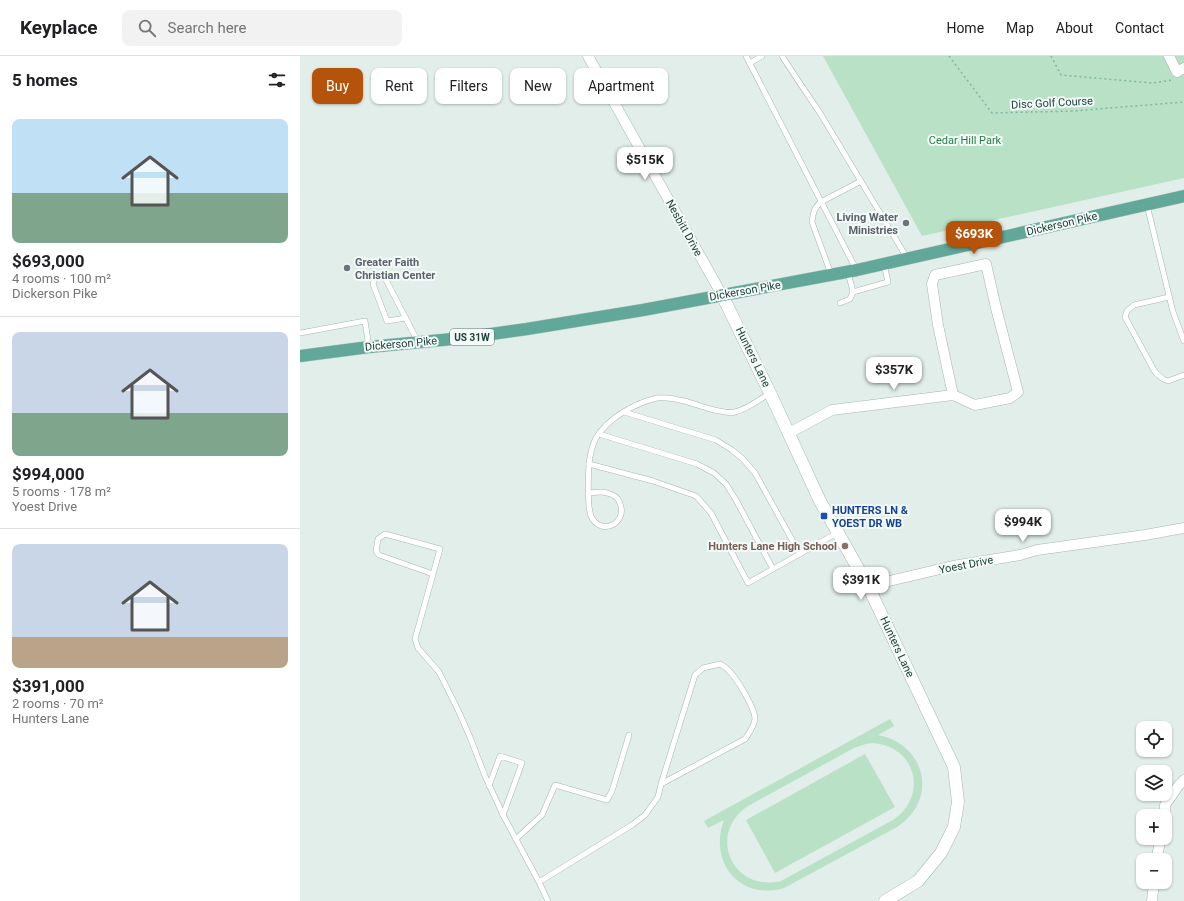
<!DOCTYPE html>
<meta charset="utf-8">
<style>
body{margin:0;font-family:Roboto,sans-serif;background:#f2f2f2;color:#202124;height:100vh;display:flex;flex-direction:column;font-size:15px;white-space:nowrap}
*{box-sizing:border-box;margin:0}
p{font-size:13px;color:#757577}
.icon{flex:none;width:22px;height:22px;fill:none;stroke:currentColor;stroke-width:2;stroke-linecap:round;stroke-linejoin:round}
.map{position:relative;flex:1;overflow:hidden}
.side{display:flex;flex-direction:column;background:#fff;width:300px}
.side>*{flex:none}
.hud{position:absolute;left:12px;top:12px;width:380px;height:36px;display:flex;gap:8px}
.buttons{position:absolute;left:836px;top:665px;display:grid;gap:8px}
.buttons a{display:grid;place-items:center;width:36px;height:36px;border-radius:8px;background:#fff;box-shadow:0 1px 3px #0004;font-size:20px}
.price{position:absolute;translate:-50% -34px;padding:0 9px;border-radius:8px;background:#fff;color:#222;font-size:13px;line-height:26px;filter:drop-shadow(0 1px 2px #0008)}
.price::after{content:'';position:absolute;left:50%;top:24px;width:12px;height:9px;margin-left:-6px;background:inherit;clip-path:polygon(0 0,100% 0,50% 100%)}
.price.on{background:#b45309;color:#fff}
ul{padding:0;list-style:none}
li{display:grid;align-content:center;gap:8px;height:212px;padding:0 12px}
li+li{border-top:1px solid #e0e0e0}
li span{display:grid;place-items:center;height:124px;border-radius:8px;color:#555}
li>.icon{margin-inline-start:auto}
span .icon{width:72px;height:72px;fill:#fffc;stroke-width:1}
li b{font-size:17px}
h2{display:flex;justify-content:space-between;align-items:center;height:48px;padding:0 12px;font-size:17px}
.tag{padding:0 14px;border-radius:8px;background:#fff;box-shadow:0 1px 3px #0004;font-size:14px;line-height:36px}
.tag.on{background:#b45309;color:#fff}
header{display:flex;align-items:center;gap:24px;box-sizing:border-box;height:56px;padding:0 20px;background:#fff;border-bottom:1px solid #e0e0e0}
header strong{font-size:19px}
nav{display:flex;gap:22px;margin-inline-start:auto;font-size:14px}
.search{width:280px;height:36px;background:#f2f2f2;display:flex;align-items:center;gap:10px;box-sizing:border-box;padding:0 14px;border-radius:8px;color:#757577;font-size:15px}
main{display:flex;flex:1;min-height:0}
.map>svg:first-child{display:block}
.green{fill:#b8e1c5;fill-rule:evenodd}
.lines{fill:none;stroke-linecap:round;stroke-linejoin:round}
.service-casing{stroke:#a4b7b1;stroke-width:6}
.minor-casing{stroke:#a4b7b1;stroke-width:11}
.tertiary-casing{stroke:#a4b7b1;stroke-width:13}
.primary-casing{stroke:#c0cac8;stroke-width:13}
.path{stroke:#7eb5a6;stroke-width:1.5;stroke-dasharray:2 3;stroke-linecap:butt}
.service{stroke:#fff;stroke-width:5}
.minor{stroke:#fff;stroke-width:10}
.tertiary{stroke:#fff;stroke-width:12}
.primary{stroke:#61a899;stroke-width:12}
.worship-dot{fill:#6b7280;stroke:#f3faf7;stroke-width:1.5}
.transit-dot{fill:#1a4fb4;stroke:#f3faf7;stroke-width:1.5}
.education-dot{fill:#8d6e63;stroke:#f3faf7;stroke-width:1.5}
.labels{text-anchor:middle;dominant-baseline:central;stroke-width:4;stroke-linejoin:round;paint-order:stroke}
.shield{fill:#f3faf7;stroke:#5f7873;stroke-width:1}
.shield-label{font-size:10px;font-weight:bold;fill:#1f413a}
.street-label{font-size:11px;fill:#1f413a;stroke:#f3faf7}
.park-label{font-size:11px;fill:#257d4b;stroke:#f3faf7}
.worship-label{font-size:11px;font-weight:bold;fill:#5b616d;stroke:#f3faf7;text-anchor:end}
.transit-label{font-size:11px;font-weight:bold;fill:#164399;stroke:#f3faf7;text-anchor:start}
.education-label{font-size:11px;font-weight:bold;fill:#785e54;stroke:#f3faf7;text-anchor:end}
</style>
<header>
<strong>Keyplace</strong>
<div class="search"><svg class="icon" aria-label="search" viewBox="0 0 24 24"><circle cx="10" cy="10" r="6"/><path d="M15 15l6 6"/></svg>Search here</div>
<nav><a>Home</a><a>Map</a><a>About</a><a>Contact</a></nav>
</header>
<main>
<section class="side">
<h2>5 homes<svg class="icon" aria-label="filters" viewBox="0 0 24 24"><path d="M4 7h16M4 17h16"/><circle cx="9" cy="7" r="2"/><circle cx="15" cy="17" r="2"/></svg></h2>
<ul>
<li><span style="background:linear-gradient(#bfe0f5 60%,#7fa58c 0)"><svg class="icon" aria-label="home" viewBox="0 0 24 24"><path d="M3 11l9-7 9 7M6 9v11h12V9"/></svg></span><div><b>$693,000</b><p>4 rooms · 100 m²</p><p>Dickerson Pike</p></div></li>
<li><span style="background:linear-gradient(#c9d6e8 65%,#7fa58c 0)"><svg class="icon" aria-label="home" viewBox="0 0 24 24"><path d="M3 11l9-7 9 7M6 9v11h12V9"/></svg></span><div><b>$994,000</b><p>5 rooms · 178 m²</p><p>Yoest Drive</p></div></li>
<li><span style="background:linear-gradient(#c9d6e8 75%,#b9a48a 0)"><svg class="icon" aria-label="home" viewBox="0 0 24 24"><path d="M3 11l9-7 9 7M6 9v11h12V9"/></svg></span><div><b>$391,000</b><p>2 rooms · 70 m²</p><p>Hunters Lane</p></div></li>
</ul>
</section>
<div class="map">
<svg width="884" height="845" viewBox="0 0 884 845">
<rect width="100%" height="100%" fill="#e2eee9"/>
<g class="green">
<polygon points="523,0 884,0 884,122 622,180"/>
<path d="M590 663 594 670 578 679C626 688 639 744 597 771L484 832C440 845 408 806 424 764L408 772 404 765ZM572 687C616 689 629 740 593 764L481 825C433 837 406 778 448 750L554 692 566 688Z"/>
<polygon points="565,698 595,751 475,817 446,764"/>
</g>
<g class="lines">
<defs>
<g id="service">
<polyline points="446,0 556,213"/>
<polyline points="482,0 499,26 520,57 607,202"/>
<polyline points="450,7 462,0"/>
<polyline points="847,149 873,256 884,285"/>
<path d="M531 218 512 166C513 158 514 151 521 146L561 125"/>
<polyline points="553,236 588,226 584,208"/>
<polyline points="869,241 834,249 827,255 825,261 855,316 863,323 868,325 884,319"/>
<polyline points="540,247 550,243 553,236 548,216"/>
<polyline points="106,262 87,265 73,228 75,222 84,220 118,286"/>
<polyline points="0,277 65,265 69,291"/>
<path d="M470 337C459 344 447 353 435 356 423 359 397 348 384 345 376 343 364 341 357 342 335 347 308 362 296 382 292 390 290 399 289 408L353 425 396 440 411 457 448 527 537 477"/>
<polyline points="324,356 416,384 432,394 443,403 455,417 500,498"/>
<polyline points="299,378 397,408 414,417 426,428 436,444 473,513"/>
<path d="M288 437C292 437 296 436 300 436 307 436 316 439 319 445 330 466 301 482 291 460 290 458 290 454 289 451 288 437 288 423 289 408"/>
<polyline points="133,518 79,499 76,495 78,483 85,478 140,493 115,583 118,592 139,616 158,654 170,681 185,720 203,759 239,826"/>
<polyline points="189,730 200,700 222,707 203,759"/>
<polyline points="216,783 242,759 255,729 307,744 312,735 329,679"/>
<path d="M248 845 239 826 332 769 345 759 358 741 361 728 395 619 403 612 420 608C423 610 426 611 428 614 436 621 455 652 455 663 454 671 449 677 445 683L361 728"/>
</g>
<g id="minor">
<polyline points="288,0 422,239"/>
<polyline points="869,0 877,16 884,12"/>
<polyline points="489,377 532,354 653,339 675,349 710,342 718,336 696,252 686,208 635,219 632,228 638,269 653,339"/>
<polyline points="568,530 653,510 720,499 737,494 845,479 884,472"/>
<polyline points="865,760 865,749 879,729 884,724"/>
<polyline points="856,804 861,782"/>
<polyline points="852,845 854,826"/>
</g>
<polyline id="tertiary" points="422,239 470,337 520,445 568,530 654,711 658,746 654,771 641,797 618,825 585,845"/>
<polyline id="primary" points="0,300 69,291 163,282 227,273 343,254 557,214 884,140"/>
</defs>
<use href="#service" class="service-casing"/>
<use href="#minor" class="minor-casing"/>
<use href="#tertiary" class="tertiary-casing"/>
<use href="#primary" class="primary-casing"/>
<g class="path">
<polyline points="649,0 692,57 773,55 884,46"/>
<polyline points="751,0 761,19 852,27 872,24"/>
</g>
<use href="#service" class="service"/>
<use href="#minor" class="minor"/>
<use href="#tertiary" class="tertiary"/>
<use href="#primary" class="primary"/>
</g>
<g class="worship-dot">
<circle cx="606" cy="167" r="4"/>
<circle cx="47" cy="212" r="4"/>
</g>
<rect class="transit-dot" x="520" y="456" width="8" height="8" rx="2"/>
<circle class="education-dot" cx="545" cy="490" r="4"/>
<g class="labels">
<rect class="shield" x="150" y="273" width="44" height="16" rx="3"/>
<g class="shield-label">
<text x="172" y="281">US 31W</text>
</g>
<g class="street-label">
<text transform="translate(752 47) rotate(-3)">Disc Golf Course</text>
<text transform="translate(762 168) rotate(-13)">Dickerson Pike</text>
<text transform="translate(384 172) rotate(61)">Nesbitt Drive</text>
<text transform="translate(445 235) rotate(-10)">Dickerson Pike</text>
<text transform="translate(101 288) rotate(-5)">Dickerson Pike</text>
<text transform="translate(453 301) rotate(64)">Hunters Lane</text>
<text transform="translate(666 509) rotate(-11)">Yoest Drive</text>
<text transform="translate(597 591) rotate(65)">Hunters Lane</text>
</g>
<g class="park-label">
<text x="665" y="84">Cedar Hill Park</text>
</g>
<g class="worship-label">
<text x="598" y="161">Living Water<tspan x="598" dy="13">Ministries</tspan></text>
<text x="55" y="206" text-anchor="start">Greater Faith<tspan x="55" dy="13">Christian Center</tspan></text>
</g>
<g class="transit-label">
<text x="532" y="454">HUNTERS LN &amp;<tspan x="532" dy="13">YOEST DR WB</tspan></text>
</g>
<g class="education-label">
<text x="537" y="490">Hunters Lane High School</text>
</g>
</g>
</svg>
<div class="buttons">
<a><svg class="icon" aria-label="locate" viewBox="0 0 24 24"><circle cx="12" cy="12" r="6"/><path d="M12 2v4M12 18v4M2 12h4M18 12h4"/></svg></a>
<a><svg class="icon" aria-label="layers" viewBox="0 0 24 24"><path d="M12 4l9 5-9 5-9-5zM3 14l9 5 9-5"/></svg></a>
<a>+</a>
<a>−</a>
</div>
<b class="price" style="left:345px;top:125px">$515K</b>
<b class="price on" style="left:674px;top:199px">$693K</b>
<b class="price" style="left:594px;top:335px">$357K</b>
<b class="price" style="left:723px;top:487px">$994K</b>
<b class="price" style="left:561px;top:545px">$391K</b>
<div class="hud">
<a class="tag on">Buy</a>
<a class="tag">Rent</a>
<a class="tag">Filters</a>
<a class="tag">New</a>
<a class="tag">Apartment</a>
</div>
</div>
</main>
